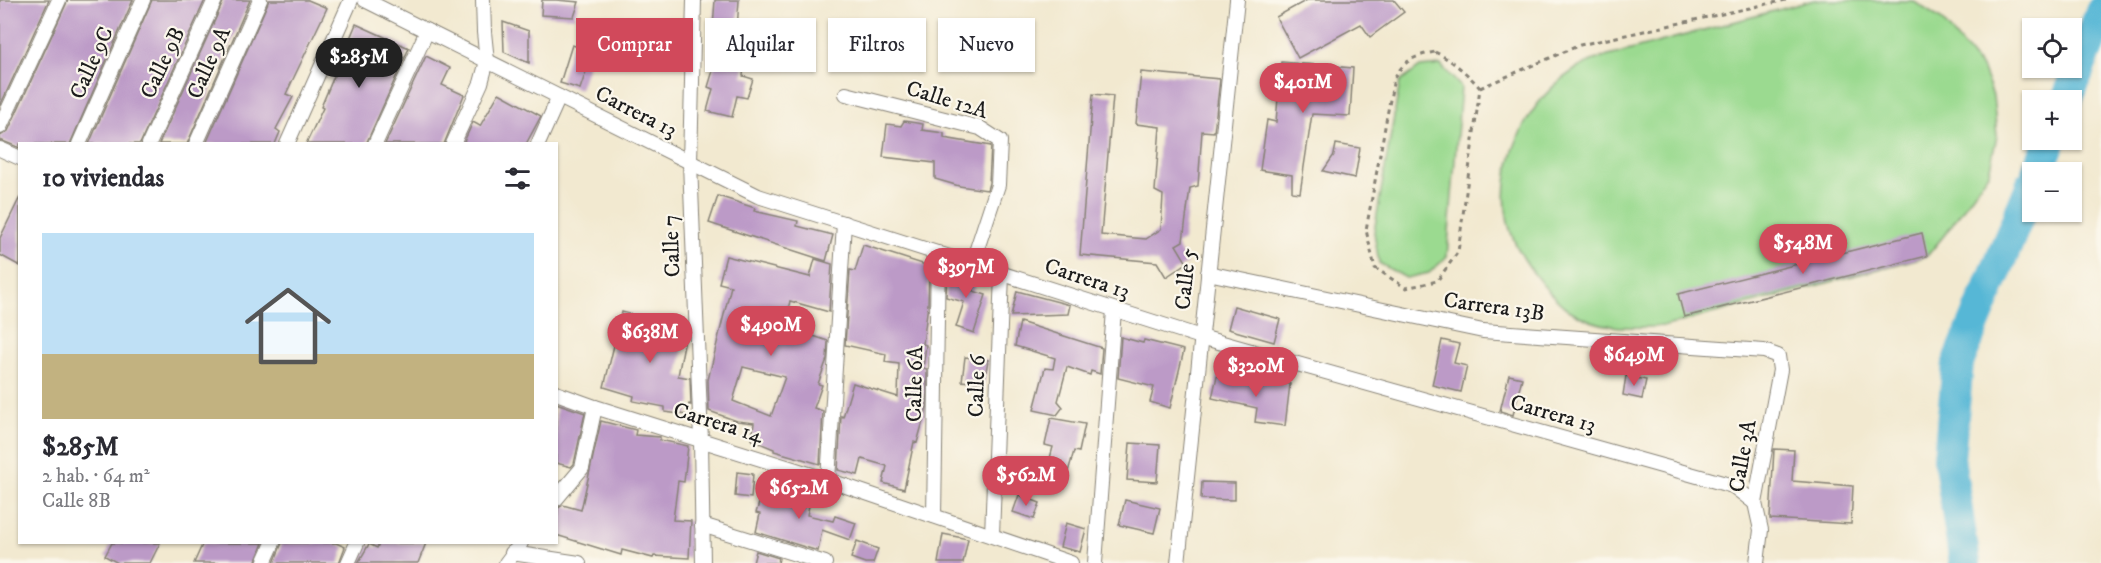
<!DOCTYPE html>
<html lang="es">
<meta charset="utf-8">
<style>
body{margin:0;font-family:"IM FELL DW Pica",serif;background:#f2f2f3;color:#2b2b33;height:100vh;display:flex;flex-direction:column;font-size:22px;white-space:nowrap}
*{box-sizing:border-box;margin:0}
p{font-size:20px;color:#7c7c81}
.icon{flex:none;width:33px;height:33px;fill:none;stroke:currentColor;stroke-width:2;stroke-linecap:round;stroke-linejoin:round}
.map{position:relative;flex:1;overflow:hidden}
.drawer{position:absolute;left:18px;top:142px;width:540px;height:402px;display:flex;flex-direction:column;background:#fff;border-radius:0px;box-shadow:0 2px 4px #0004}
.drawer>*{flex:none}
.guide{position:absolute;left:576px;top:18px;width:570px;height:54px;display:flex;gap:12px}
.controls{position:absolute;left:2022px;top:18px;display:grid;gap:12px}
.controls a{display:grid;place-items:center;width:60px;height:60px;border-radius:0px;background:#fff;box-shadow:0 2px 4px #0004;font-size:30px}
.price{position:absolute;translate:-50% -51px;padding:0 14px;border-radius:21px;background:#d1495b;color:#fff;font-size:20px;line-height:39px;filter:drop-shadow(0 2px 3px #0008)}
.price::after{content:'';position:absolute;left:50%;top:36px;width:18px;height:14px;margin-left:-9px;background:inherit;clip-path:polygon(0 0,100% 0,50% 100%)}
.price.selected{background:#222;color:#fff}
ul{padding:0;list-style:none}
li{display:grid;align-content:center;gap:12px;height:318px;padding:0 24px}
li+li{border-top:2px solid #e1e1e2}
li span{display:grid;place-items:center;height:186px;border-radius:0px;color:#555}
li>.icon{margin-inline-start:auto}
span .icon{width:108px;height:108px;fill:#fffc;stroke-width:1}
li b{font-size:26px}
h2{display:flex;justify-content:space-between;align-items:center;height:72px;padding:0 24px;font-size:26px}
.chip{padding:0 21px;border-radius:0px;background:#fff;box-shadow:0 2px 4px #0004;font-size:21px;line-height:54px}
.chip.selected{background:#d1495b;color:#fff}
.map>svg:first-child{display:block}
.green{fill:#9bda90;stroke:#5c7b56;stroke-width:1.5}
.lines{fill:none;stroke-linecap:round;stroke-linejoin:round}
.river{stroke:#57b7d6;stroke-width:32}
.building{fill:#bc9ac7;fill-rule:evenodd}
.minor-casing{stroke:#878276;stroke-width:16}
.path{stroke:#878276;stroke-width:3;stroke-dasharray:4.5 4.5;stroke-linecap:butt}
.minor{stroke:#fff;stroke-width:14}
.labels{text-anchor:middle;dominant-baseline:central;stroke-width:4.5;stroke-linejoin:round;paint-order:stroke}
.street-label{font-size:22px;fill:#1c1c1c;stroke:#fbf7ec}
</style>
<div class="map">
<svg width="2101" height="563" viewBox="0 0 2101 563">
<rect width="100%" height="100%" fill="#fbf7ec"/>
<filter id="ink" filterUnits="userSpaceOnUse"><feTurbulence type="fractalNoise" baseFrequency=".0167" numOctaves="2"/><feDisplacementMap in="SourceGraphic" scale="12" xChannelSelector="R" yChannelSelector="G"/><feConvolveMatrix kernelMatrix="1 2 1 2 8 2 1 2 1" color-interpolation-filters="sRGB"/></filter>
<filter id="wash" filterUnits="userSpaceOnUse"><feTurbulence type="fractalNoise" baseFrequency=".008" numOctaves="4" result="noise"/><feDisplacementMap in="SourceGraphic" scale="24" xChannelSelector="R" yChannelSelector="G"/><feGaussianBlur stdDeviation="1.35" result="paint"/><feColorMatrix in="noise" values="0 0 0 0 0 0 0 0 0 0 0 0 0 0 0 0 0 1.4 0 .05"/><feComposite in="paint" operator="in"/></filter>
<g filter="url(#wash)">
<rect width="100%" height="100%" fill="#f2e9d0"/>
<g class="green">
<path d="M1814 0 1913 1 1941 19 1983 70 1993 96 1997 136 1989 172 1946 233 1927 256 1666 326C1631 328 1601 331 1569 310 1560 304 1550 293 1543 285 1528 267 1513 245 1508 222 1494 159 1535 83 1594 60Z"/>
<polygon points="1441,65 1461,87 1447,257 1429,273 1406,278 1379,263 1374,232 1400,82 1420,67"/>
</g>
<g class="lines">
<g class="river">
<polyline points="2067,100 2101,12"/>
<polyline points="2037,172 2051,140"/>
<polyline points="1965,563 1949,458 1958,363 2032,184"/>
</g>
</g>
<g id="blocks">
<g class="building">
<polygon points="0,0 49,0 0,106"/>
<polygon points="68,0 133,0 70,144 20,144 20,148 0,140 0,136 8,131"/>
<polygon points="152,0 205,0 140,144 89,144"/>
<polygon points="224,0 250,0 187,144 159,144"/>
<polygon points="269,0 308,0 327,8 286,94 293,97 276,129 280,132 275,144 206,144"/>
<polygon points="542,0 556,0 579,2 574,17 541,15"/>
<polygon points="715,0 739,0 736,44 746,45 743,76 753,79 747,98 737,96 732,117 707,111 713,89 708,87 715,64 708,63 710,41 712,41"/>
<polygon points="1307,0 1394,0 1404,12 1370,37 1361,24 1298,58 1276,17"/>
<polygon points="503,22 529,31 529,63 504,52"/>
<polygon points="633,23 675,40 668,58 626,42"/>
<polygon points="356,24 409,48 366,144 306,144 323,108 321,107"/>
<polygon points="602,28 625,38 620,52 596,43"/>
<polygon points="572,45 593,51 580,89 560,83"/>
<polygon points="426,56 450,68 442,85 464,95 444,144 385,144"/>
<polygon points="1281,62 1353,68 1350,116 1312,114 1300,193 1292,192 1292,175 1260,170 1267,120 1276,122"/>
<polygon points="1141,72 1220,79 1214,132 1202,131 1198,186 1190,188 1183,241 1176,245 1187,263 1166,277 1157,262 1080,255 1093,94 1113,96 1101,235 1146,239 1161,229 1163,195 1155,191 1160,127 1136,124"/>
<polygon points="499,93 541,116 526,144 463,144 473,122 480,126"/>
<polygon points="904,121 923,124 922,130 944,133 944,138 991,146 989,183 987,190 959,186 935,179 935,163 883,157 887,124 901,126"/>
<polygon points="1336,144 1360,148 1355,178 1323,171 1334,155"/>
<polygon points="718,196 755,208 754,211 798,221 797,226 833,235 826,261 709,223"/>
<polygon points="20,197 20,266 0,255 0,238"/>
<polygon points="1922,233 1927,256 1684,317 1678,294"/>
<polygon points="863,245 929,266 928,304 923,344 926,345 923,368 927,369 927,407 917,443 914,442 904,489 883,483 887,466 862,459 858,475 838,470 841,416 843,417 853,383 898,397 899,364 885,362 886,354 845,345 850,270 855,271"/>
<path d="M726 256 810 277 815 259 832 264 829 312 790 301 784 326 828 341 827 359 818 384 822 385 814 408 823 411 820 464 774 451V449L752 440 754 423 737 421 709 411 708 380 731 286 719 283ZM743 367 785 377 771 416 733 401Z"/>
<polygon points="957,271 977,277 973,291 986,295 974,333 956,327 964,302 946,297 947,272 956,275"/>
<polygon points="1017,291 1070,305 1068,314 1011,316"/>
<polygon points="1234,306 1280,319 1274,342 1228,329"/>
<polygon points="622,312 658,322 687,328 678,376 690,378 691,405 689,404 687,415 665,412 665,407 633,401 634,396 604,387"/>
<polygon points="1020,322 1102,348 1100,374 1091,371 1090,375 1067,367 1058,401 1063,407 1057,415 1034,410 1045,368 1053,369 1055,358 1015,346"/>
<polygon points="1121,337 1143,343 1144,340 1184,350 1170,408 1150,402 1154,387 1118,378"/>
<polygon points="1442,340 1459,344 1454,363 1467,366 1461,392 1432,385"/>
<polygon points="965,357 988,360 984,384 962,381"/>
<polygon points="1509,375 1522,378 1513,415 1500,411"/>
<polygon points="1217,376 1260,385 1260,380 1290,384 1285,426 1255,422 1257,408 1212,398"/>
<polygon points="1626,376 1646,380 1642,399 1623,395"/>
<polygon points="556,403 585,413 574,464 571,467 556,463"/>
<polygon points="1051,418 1085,424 1079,452 1074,451 1066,479 1046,473 1053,447 1045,445"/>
<polygon points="601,421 636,430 635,435 660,437 660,440 688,446 684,482 678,481 673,520 691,521 689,558 654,556 653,558 622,550 621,555 556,535 558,508 563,505 581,510"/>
<polygon points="1130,443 1160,445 1157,482 1127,480"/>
<polygon points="1774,449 1794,450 1792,481 1853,486 1851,524 1770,519"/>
<polygon points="737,472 753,474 751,498 735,496"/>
<polygon points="1202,482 1235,483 1235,500 1201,499"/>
<polygon points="789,483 813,488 807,515 833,521 835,516 856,523 850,540 822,530 818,551 756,532 760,514 756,513 760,500 784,508"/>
<polygon points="1019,495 1040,503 1034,519 1013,512"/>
<polygon points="1125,500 1160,508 1154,533 1119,525"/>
<polygon points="1066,523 1086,529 1080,552 1060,547"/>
<polygon points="943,534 968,539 963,563 938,563"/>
<polygon points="857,541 878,549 873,563 865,563 851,558"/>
<polygon points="112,543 160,543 150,563 118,563 105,556"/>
<polygon points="203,543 263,543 255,563 194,563"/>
<polygon points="282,543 336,543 345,547 339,563 274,563"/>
<polygon points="379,543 426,543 418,563 358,563 369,544 377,548"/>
<polygon points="756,551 779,558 778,563 753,563"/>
</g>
</g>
</g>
<g filter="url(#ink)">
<use href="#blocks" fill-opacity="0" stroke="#878276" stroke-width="1.5"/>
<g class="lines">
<defs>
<g id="minor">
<polyline points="365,0 758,196 1201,337 1733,486 1755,503"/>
<polyline points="694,0 690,163 701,440 703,563"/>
<polyline points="846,94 980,128 1000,141 998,185 972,264"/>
<polyline points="0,127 59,0"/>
<polyline points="79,144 143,0"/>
<polyline points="149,144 215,0"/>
<polyline points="196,144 260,0"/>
<polyline points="287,144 351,0"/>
<polyline points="375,144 427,31"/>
<polyline points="453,144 481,83 487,61 484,32 483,0"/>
<polyline points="538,144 559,97"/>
<polyline points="0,149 20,158"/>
<polyline points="1208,273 1483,331 1764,351 1778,356 1780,370 1755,503 1761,530 1757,563"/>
<polyline points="556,393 595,407 828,480 1071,563"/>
<polyline points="828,480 844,223"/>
<polyline points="556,499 582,468 595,407"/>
<polyline points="934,516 938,253"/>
<polyline points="702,525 825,563"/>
<polyline points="992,535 1002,274"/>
<polyline points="512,553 579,563"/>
<polyline points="264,563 273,543"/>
<polyline points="348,563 357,543"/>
<polyline points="506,563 521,543"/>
<polyline points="1095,563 1114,310"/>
<polyline points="1178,563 1237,0"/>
</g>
</defs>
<use href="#minor" class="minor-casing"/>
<g class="path">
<path d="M1435 52C1453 61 1467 73 1480 88L1458 252 1437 281 1406 288 1375 268 1366 230 1394 78C1405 60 1414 56 1435 52Z"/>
<polyline points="1480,88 1580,45 1786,0"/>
</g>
<use href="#minor" class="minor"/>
</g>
</g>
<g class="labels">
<g class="street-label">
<text transform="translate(92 63) rotate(-66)">Calle 9C</text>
<text transform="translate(163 63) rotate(-65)">Calle 9B</text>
<text transform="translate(209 63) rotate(-66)">Calle 9A</text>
<text transform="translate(947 100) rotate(17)">Calle 12A</text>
<text transform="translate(636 112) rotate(27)">Carrera 13</text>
<text transform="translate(672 246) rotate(-92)">Calle 7</text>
<text transform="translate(1087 279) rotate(18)">Carrera 13</text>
<text transform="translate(1186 279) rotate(-84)">Calle 5</text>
<text transform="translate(1494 307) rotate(8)">Carrera 13B</text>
<text transform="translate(915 384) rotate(-89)">Calle 6A</text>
<text transform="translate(977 386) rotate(-88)">Calle 6</text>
<text transform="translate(1553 414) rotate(16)">Carrera 13</text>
<text transform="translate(718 423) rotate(17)">Carrera 14</text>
<text transform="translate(1743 456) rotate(-80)">Calle 3A</text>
</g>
</g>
</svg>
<div class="controls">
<a><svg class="icon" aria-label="locate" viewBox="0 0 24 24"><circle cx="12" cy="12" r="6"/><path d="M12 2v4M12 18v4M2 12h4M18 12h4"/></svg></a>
<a>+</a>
<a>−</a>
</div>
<b class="price selected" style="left:359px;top:89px">$285M</b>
<b class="price" style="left:1303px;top:114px">$401M</b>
<b class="price" style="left:1803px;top:275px">$548M</b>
<b class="price" style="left:966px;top:299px">$397M</b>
<b class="price" style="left:771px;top:357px">$490M</b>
<b class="price" style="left:650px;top:364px">$638M</b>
<b class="price" style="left:1634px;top:387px">$649M</b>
<b class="price" style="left:1256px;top:398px">$320M</b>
<b class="price" style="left:1026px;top:507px">$562M</b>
<b class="price" style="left:799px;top:520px">$652M</b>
<div class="guide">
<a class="chip selected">Comprar</a>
<a class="chip">Alquilar</a>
<a class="chip">Filtros</a>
<a class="chip">Nuevo</a>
</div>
<section class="drawer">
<h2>10 viviendas<svg class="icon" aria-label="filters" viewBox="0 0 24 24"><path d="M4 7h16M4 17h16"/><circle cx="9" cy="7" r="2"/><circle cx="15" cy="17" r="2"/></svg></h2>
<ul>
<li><span style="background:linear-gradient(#bfe0f5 65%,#c2b280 0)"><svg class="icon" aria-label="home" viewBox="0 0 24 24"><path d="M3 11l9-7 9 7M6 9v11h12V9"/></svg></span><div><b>$285M</b><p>2 hab. · 64 m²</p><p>Calle 8B</p></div></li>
</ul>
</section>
</div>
